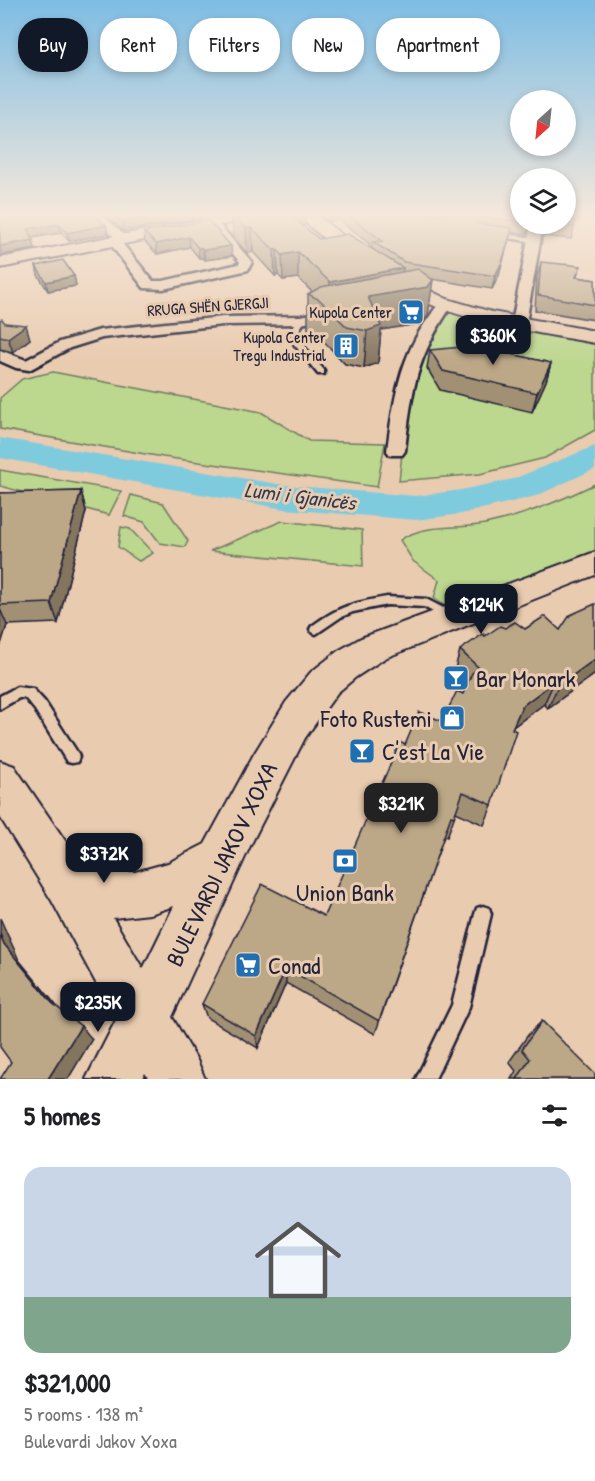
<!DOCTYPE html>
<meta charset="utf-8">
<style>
body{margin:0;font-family:"Patrick Hand",sans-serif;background:#f6f6f6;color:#202124;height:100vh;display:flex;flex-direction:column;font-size:22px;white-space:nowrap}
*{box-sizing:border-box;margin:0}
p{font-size:20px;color:#757577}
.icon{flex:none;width:33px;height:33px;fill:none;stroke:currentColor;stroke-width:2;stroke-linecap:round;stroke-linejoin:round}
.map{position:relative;height:1079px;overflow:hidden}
.details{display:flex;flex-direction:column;background:#fff;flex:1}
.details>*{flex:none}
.banner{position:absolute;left:18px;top:18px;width:560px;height:54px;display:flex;gap:12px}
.needle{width:39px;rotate:207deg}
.controls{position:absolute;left:510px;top:90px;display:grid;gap:12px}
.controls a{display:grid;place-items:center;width:66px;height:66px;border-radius:50%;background:#fff;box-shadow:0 3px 9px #0003;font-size:30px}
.price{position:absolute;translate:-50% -51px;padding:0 14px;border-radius:12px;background:#111827;color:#fff;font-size:20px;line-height:39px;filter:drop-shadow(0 2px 3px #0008)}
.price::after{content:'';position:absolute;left:50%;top:36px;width:18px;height:14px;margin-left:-9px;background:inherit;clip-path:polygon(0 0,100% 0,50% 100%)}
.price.current{background:#222;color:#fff}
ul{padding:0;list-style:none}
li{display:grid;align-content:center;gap:12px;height:318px;padding:0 24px}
li span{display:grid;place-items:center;height:186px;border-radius:18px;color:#555}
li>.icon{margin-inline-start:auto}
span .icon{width:108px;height:108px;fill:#fffc;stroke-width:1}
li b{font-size:26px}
h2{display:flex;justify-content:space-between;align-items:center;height:72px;padding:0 24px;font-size:26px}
.tag{padding:0 21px;border-radius:24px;background:#fff;box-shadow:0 3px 9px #0003;font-size:21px;line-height:54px}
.tag.current{background:#111827;color:#fff}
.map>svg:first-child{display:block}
.green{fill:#bcd78e;stroke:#6f7c64;stroke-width:1.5}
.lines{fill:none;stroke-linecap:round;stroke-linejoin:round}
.river{fill:#7fcbde;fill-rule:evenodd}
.lane-casing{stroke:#22223b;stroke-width:5}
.street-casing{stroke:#22223b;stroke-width:5}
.secondary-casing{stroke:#22223b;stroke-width:4}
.lane{fill:#e9cbaf;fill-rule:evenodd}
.street{fill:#e9cbaf;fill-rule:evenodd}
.secondary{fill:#e9cbaf;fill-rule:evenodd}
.wall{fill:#a29074;stroke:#22223b;stroke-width:1.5}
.shaded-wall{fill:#84755e;stroke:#22223b;stroke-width:1.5}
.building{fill:#bca787;stroke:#22223b;stroke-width:1.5}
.labels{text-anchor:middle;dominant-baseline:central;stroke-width:6;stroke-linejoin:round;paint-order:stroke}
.far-street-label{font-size:16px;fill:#22223b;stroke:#e9cbaf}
.far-poi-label{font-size:16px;fill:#22223b;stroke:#e9cbaf;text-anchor:end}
.water-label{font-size:21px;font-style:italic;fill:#303b53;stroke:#e9cbaf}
.near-poi-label{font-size:24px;fill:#22223b;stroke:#e9cbaf;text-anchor:start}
.near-street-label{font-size:24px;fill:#22223b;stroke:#e9cbaf}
</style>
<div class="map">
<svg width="595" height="1079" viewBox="0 0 595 1079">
<rect width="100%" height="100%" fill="#e9cbaf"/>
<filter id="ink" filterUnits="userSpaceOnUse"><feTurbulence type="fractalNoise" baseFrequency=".0167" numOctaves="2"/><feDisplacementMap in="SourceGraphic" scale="12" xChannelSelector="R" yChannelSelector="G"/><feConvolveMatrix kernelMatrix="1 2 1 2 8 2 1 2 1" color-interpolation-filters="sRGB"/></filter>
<g filter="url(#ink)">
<g class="green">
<polygon points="448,307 595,340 595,430 545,458 480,474 399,481 409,388 434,324"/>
<polygon points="53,372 261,412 309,441 385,443 377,487 163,457 0,429 0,398 22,379"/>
<polygon points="0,470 121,491 109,515 0,486"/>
<path d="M595 484V556L453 612 434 598 439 580 413 561 400 540C425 523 456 530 485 524 524 516 560 501 595 484Z"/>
<polygon points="131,495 163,503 188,541 185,547 160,543 144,522 124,516"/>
<polygon points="282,521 362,530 363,566 210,551"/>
<polygon points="121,527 130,529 153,553 139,561 118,547"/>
</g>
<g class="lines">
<polygon class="river" points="0,438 284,485 416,496 461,490 513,479 595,446 595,469 536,496 461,514 416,520 284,509 0,458"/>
<defs>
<g id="lane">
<polygon points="496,233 534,238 537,240 534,242 494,236 494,234"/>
<polygon points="298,318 305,320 298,332 302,344 324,370 324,374 318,374 294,344 290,332"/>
<path d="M387 597 426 599 455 614 457 617 455 620 451 622 424 607 387 605 353 612 341 617 316 634 312 632 310 629 312 626C341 605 353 603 387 597Z"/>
<polygon points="17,687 33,689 45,702 77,752 79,757 77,762 72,763 67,762 35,710 25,698 19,698 0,709 0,696"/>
<polygon points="483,906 489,908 491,914 469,1007 435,1079 416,1079 452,1005 475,914 477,908"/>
</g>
<g id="street">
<polygon points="90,214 101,214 127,237 127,241 121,242 153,281 163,281 239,264 240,262 199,214 210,214 252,262 248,270 244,271 163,289 144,288 108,241 115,238"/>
<polygon points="531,224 543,224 526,323 519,327 512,323"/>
<path d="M446 300 453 304C416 357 412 388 405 451L402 455H390L387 451C393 403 400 355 430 316 435 309 438 302 446 300Z"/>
<polygon points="336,309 343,313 341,316 301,324 223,325 102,338 70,348 29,370 16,368 0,361 0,350 26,360 60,342 100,330 223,317 301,316"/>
</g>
<g id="secondary">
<polygon points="230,214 260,214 252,219 0,268 0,258"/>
<path d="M298 214H315L388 270 447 299 492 312 595 331V343C492 325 415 315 332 245 321 235 307 226 298 214Z"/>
<path d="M595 552V575L385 658 356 677 337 693 305 738 251 844 172 1017 197 1060 205 1079H149L145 1073 142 1079H86L116 1020 52 901 0 817V761L14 766 83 867 104 872H135L168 863 205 844 254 754 286 702 311 672 338 651 361 638ZM174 906 143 969 113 918 150 914Z"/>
</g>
</defs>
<use href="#lane" class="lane-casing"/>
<use href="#street" class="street-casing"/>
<use href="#secondary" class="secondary-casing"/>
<use href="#lane" class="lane"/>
<use href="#street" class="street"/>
<use href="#secondary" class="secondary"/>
</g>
<g class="wall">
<polygon points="0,214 106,225 108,234 69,241 61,233 32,238 35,249 1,255 0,252"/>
<polygon points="104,214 193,214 193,219 124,231"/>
<polygon points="232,214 305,214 305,225 303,226 319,239 372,249 372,246 339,220 328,221 318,214 520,214 520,224 529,224 527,234 511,232 499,275 492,289 432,279 428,315 423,323 381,330 378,363 364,368 345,364 319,336 308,330 308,294 312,292 298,278 283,280 278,275 275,276 253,252 247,253 234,238"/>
<polygon points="208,220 232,256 205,260 203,258 199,258 190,247 157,254 145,242 144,232"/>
<polygon points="544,224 566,224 574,227 571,239 543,236 545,224"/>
<polygon points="541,262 578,277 595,280 595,320 535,310 537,276"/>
<polygon points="36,266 74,276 76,286 48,291 38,275"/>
<polygon points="0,320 5,323 30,339 13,352 0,349"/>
<polygon points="430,350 493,350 551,363 546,381 532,412 440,390 427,368"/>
<polygon points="81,491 86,511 58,623 7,625 0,647 0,493"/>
<polygon points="505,628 525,629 595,674 548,708 544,704 513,727 492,805 484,825 456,812 447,837 444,836 375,1034 286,983 258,1048 207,1018 202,1004 324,916 405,745 442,721 463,694 467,685 454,672 460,650 485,636"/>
<polygon points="542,1021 595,1079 511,1079 516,1071 509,1062 528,1035"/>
</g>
<g class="shaded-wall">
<polygon points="174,214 193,214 193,219 124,231 122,222"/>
<polygon points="305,214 305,225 281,230 281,217"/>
<polygon points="329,214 339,214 339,220 328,221"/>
<polygon points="59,224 61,233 30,238 28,229"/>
<polygon points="106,225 108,234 69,241 67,233"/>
<polygon points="246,228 252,228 253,252 247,253"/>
<polygon points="512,228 499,275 492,289 495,276"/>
<polygon points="189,237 190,247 157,254 156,244"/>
<polygon points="33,240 35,249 1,255 0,246"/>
<polygon points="231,246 232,256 205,260 204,250"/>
<polygon points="198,248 202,248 203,258 199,258"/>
<polygon points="277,249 278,275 275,276 274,250"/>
<polygon points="298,252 298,278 283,280 282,255"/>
<polygon points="403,268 400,291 433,280 428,315 423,323 381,330 378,363 364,368 367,331 329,308 330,282"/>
<polygon points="74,276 76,286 48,291 46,282"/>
<polygon points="26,325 30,339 13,352 8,338"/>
<polygon points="551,363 546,381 532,412 537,393"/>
<polygon points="81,491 86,511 58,623 51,603"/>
<polygon points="0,609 7,625 0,647"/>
<polygon points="595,659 595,674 548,708 558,686"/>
<polygon points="554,682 544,704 513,727 522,706"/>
<polygon points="0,918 19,960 65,1016 52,1003 4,944 0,934"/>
<polygon points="286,968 286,983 258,1048 256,1036"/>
<polygon points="81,1026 92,1039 68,1079 48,1079"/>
</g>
<g class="building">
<polygon points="0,214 93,214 106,225 67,233 59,224 28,229 33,240 0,246"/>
<polygon points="112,214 174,214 122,222"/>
<polygon points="232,214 288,214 319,239 348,234 403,268 330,282 298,252 282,255 277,249 274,250 252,228 246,228"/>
<polygon points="288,214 304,214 290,216"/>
<polygon points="347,214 520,214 520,221 476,217 477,223 512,228 502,262 495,276 404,262 373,242 382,241"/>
<polygon points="566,214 575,214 574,227 546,224 566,224"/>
<polygon points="208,220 231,246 204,250 202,248 198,248 189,237 156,244 144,232"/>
<polygon points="63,260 74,276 46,282 36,266"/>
<polygon points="541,262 581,266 576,277 595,280 595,305 538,295"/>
<polygon points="418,269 433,280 428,287 368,297 381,326 367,331 347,327 320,300 308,294 321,287"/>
<polygon points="2,319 5,323 26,325 8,338 0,336 0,320"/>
<polygon points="495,344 493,350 551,363 537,393 443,371 430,350"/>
<polygon points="81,491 51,603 0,605 0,493"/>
<polygon points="595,604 595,659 558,686 554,682 522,706 512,729 516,731 492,805 463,792 454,817 451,816 379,1021 286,968 256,1036 202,1004 262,884 324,916 400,742 405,745 419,712 442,721 457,691 463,694 472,673 479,668 460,650 483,634 485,636 500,626 505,628 515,622 525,629 545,616 560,630 570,615"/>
<polygon points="0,934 4,944 52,1003 81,1026 48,1079 0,1079 11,1062 0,1047"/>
<polygon points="542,1021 595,1074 595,1079 517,1079 530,1059 522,1049"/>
</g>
</g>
<linearGradient id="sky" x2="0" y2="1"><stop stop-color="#7ebde4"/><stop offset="0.59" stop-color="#f5e8db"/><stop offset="1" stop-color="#f5e8db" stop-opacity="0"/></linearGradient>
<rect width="595" height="365" fill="url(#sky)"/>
<defs>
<symbol id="supermarket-square" viewBox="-11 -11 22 22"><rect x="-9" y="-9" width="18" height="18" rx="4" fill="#1f6fb2" stroke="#e9cbaf"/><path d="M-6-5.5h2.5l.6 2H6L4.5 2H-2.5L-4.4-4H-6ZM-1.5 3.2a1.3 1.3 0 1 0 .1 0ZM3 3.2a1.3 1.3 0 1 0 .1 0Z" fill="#fff"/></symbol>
<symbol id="building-square" viewBox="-11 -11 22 22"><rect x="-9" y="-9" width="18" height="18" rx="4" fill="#1f6fb2" stroke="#e9cbaf"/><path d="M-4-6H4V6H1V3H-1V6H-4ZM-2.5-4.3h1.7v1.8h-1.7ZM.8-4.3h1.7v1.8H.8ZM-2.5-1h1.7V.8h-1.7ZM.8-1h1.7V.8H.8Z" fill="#fff"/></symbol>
<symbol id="bar-square" viewBox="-11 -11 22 22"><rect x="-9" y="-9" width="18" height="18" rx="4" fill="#1f6fb2" stroke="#e9cbaf"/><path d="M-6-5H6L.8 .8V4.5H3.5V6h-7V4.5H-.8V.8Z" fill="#fff"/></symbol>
<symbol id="shop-square" viewBox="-11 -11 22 22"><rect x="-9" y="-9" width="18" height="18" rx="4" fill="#1f6fb2" stroke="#e9cbaf"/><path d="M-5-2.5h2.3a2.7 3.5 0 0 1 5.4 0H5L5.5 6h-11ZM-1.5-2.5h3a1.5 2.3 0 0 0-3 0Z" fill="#fff"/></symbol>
<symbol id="bank-square" viewBox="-11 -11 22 22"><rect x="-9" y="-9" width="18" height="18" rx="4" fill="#1f6fb2" stroke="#e9cbaf"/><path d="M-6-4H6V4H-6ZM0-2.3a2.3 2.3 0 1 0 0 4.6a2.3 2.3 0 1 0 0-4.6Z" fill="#fff"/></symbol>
</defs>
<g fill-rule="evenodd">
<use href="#supermarket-square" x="396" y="297" width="30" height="30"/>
<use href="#building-square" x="331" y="331" width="30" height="30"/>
<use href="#bar-square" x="441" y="663" width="30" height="30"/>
<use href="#shop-square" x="437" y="703" width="30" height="30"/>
<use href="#bar-square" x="347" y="736" width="30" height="30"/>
<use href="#bank-square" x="330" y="846" width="30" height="30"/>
<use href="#supermarket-square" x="233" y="950" width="30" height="30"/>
</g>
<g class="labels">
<g class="far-street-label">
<text transform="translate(208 306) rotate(-4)">RRUGA SHËN GJERGJI</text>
</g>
<g class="far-poi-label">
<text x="392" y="312">Kupola Center</text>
<text x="326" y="337">Kupola Center<tspan x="326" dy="18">Tregu Industrial</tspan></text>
</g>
<g class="water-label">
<text transform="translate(300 496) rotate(7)">Lumi i Gjanicës</text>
</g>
<g class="near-poi-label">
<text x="476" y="678">Bar Monark</text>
<text x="432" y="718" text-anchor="end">Foto Rustemi</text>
<text x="382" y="751">C'est La Vie</text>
<text x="345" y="892" text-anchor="middle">Union Bank</text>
<text x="268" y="965">Conad</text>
</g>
<g class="near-street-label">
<text transform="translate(221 864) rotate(-64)">BULEVARDI JAKOV XOXA</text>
</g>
</g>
</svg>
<div class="controls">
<a><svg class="needle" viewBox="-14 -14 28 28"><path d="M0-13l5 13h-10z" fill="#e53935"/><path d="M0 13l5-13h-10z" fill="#757577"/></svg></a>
<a><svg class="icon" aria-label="layers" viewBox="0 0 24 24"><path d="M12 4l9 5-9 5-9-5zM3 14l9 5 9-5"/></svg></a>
</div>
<b class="price" style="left:493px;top:366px">$360K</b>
<b class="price" style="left:481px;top:635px">$124K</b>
<b class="price current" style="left:401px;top:834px">$321K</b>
<b class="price" style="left:104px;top:884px">$372K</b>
<b class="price" style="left:98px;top:1033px">$235K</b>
<div class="banner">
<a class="tag current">Buy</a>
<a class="tag">Rent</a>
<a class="tag">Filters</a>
<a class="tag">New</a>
<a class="tag">Apartment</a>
</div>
</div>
<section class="details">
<h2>5 homes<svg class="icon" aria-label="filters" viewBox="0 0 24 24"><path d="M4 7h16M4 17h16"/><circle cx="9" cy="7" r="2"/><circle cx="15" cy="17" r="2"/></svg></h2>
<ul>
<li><span style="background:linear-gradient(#c9d6e8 70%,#7fa58c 0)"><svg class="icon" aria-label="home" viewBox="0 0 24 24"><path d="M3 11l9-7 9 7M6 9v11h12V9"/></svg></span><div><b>$321,000</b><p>5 rooms · 138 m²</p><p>Bulevardi Jakov Xoxa</p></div></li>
</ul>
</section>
